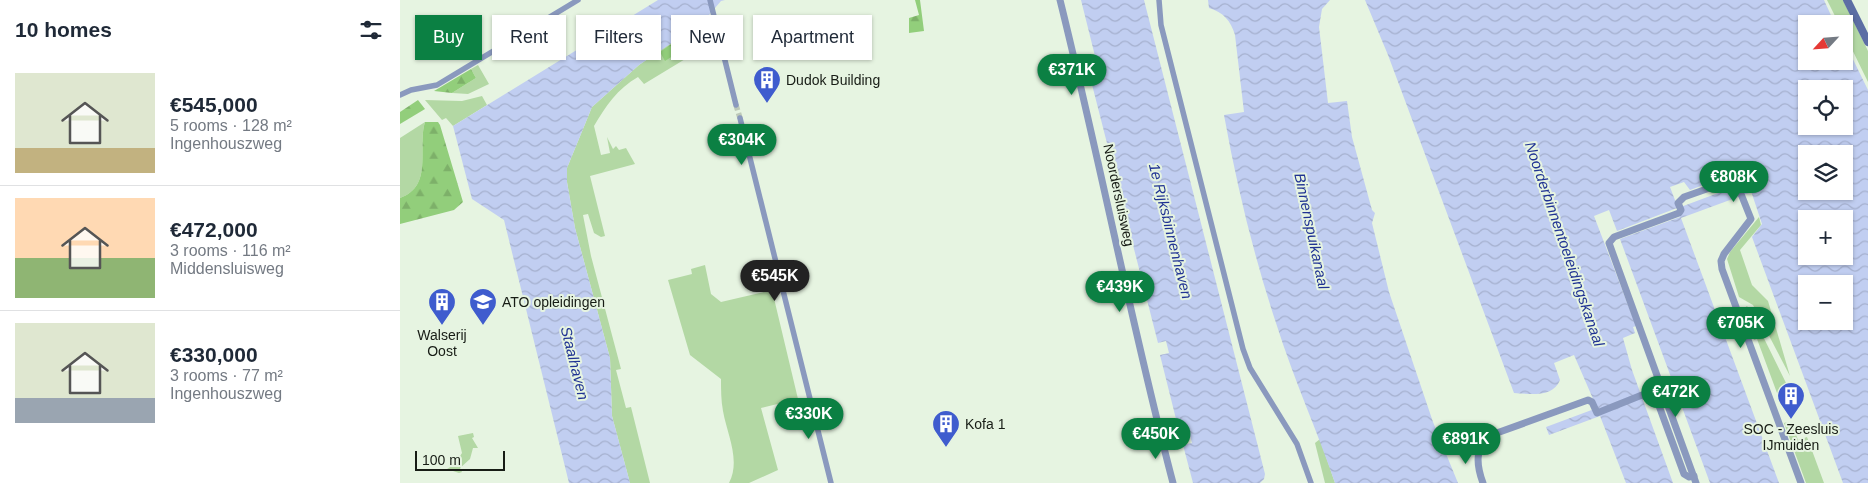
<!DOCTYPE html>
<meta charset="utf-8">
<style>
body{margin:0;font-family:Arial,sans-serif;background:#f2f2f3;color:#1f2937;height:100vh;display:flex;flex-direction:column;font-size:19px;white-space:nowrap}
*{box-sizing:border-box;margin:0}
p{font-size:16px;color:#747a83}
.icon{flex:none;width:28px;height:28px;fill:none;stroke:currentColor;stroke-width:2;stroke-linecap:round;stroke-linejoin:round}
.map{position:relative;flex:1;overflow:hidden}
.drawer{display:flex;flex-direction:column;background:#fff;width:400px}
.drawer>*{flex:none}
.guide{position:absolute;left:15px;top:15px;width:475px;height:45px;display:flex;gap:10px}
.needle{width:32px;rotate:244deg}
.buttons{position:absolute;left:1398px;top:15px;display:grid;gap:10px}
.buttons a{display:grid;place-items:center;width:55px;height:55px;border-radius:0px;background:#fff;box-shadow:0 1px 4px #0004;font-size:25px}
.scale{position:absolute;left:15px;bottom:12px;width:90px;box-sizing:border-box;padding-left:5px;border:2px solid #171c15;border-top:0;font-size:14px;line-height:18px;white-space:nowrap;color:#171c15;-webkit-text-stroke:4px #e6f4e1;paint-order:stroke}
.price{position:absolute;translate:-50% -42px;padding:0 11px;border-radius:18px;background:#0b8043;color:#fff;font-size:16px;line-height:32px;filter:drop-shadow(0 1px 2px #0008)}
.price::after{content:'';position:absolute;left:50%;top:30px;width:15px;height:11px;margin-left:-8px;background:inherit;clip-path:polygon(0 0,100% 0,50% 100%)}
.price.on{background:#222;color:#fff}
ul{padding:0;list-style:none}
li{display:flex;align-items:center;gap:15px;height:125px;padding:0 15px}
li+li{border-top:1px solid #e0e1e3}
li span{display:grid;place-items:center;flex:none;width:140px;height:100px;border-radius:0px;color:#555}
li>.icon{margin-inline-start:auto}
span .icon{width:60px;height:60px;fill:#fffc;stroke-width:1}
li b{font-size:21px}
h2{display:flex;justify-content:space-between;align-items:center;height:60px;padding:0 15px;font-size:21px}
.chip{padding:0 18px;border-radius:0px;background:#fff;box-shadow:0 1px 4px #0004;font-size:18px;line-height:45px}
.chip.on{background:#0b8043;color:#fff}
main{display:flex;flex:1;min-height:0}
.map>svg:first-child{display:block}
.grass{fill:#b3d8a4}
.forest{fill:url(#forest-firs)}
.water{fill:url(#water-waves);fill-rule:evenodd}
.lines{fill:none;stroke-linecap:round;stroke-linejoin:round}
.minor-tunnel{stroke:#bdc9b8;stroke-width:5.5;stroke-dasharray:5.5 3;stroke-linecap:butt}
.minor{stroke:#8a99be;stroke-width:5.5}
.tertiary{stroke:#8a99be;stroke-width:7}
.secondary{stroke:#5c6ea4;stroke-width:8}
.labels{text-anchor:middle;dominant-baseline:central;stroke-width:4;stroke-linejoin:round;paint-order:stroke}
.poi-label{font-size:14px;fill:#171c15;stroke:#e6f4e1;text-anchor:start}
.street-label{font-size:14px;fill:#171c15;stroke:#e6f4e1}
.water-label{font-size:15px;font-style:italic;fill:#203393;stroke:#e6f4e1}
</style>
<main>
<section class="drawer">
<h2>10 homes<svg class="icon" aria-label="filters" viewBox="0 0 24 24"><path d="M4 7h16M4 17h16"/><circle cx="9" cy="7" r="2"/><circle cx="15" cy="17" r="2"/></svg></h2>
<ul>
<li><span style="background:linear-gradient(#dfe7d0 75%,#c2b280 0)"><svg class="icon" aria-label="home" viewBox="0 0 24 24"><path d="M3 11l9-7 9 7M6 9v11h12V9"/></svg></span><div><b>€545,000</b><p>5 rooms · 128 m²</p><p>Ingenhouszweg</p></div></li>
<li><span style="background:linear-gradient(#ffd9b3 60%,#8fb573 0)"><svg class="icon" aria-label="home" viewBox="0 0 24 24"><path d="M3 11l9-7 9 7M6 9v11h12V9"/></svg></span><div><b>€472,000</b><p>3 rooms · 116 m²</p><p>Middensluisweg</p></div></li>
<li><span style="background:linear-gradient(#dfe7d0 75%,#9aa5b1 0)"><svg class="icon" aria-label="home" viewBox="0 0 24 24"><path d="M3 11l9-7 9 7M6 9v11h12V9"/></svg></span><div><b>€330,000</b><p>3 rooms · 77 m²</p><p>Ingenhouszweg</p></div></li>
</ul>
</section>
<div class="map">
<svg width="1468" height="483" viewBox="0 0 1468 483">
<defs>
<pattern id="forest-firs" width="22" height="20" patternUnits="userSpaceOnUse" patternTransform="scale(1.25)"><rect width="22" height="20" fill="#92ce7b"/><path d="M5 1l3.5 6h-7zM16 11l3.5 6h-7z" fill="#7db069"/></pattern>
<pattern id="water-waves" width="16" height="10" patternUnits="userSpaceOnUse" patternTransform="scale(1.25)"><rect width="16" height="10" fill="#c1cef1"/><path d="M0 5q4-4 8 0t8 0" fill="none" stroke="#a5b0ce"/></pattern>
</defs>
<rect width="100%" height="100%" fill="#e6f4e1"/>
<g class="grass">
<polygon points="1427,0 1443,0 1468,51 1468,82 1444,33 1444,24 1439,24"/>
<path d="M304 20 310 44 244 84 238 77C218 88 205 107 194 126L201 155 210 153 207 137 213 149 216 146 219 150 226 148 235 164 190 176 205 236 201 237 194 233 188 214 183 215 191 256 221 369 216 370 226 408 231 407 250 483H230L212 416 210 358 175 228 167 182V168L192 107 239 65Z"/>
<polygon points="78,65 89,84 68,94 52,93 76,78 71,69"/>
<polygon points="82,96 87,105 53,126 46,118 42,120 25,100 62,101"/>
<path d="M25 122C17 148 34 186 0 198V138Z"/>
<polygon points="1359,217 1361,225 1340,250 1352,285 1368,301 1390,376 1353,305 1339,297 1327,259 1330,252"/>
<path d="M305 265 311 294 321 302 372 290 398 399 361 408 378 470 349 483H329C341 460 327 434 323 411 321 401 321 389 321 379L290 355 268 280 292 274 291 269Z"/>
<polygon points="1347,306 1350,310 1393,397 1380,401 1357,339 1354,340 1343,309"/>
<polygon points="1387,422 1388,425 1392,423 1398,440 1407,437 1424,483 1406,483 1384,423"/>
<polygon points="73,433 74,437 72,438 78,448 73,448 70,459 60,468 62,472 59,473 47,469 55,464 62,453 58,436"/>
<polygon points="920,439 935,483 925,483 915,443"/>
</g>
<g class="forest">
<polygon points="515,0 520,0 524,31 509,33 509,18 519,15"/>
<polygon points="303,22 310,47 290,45 265,61 260,52"/>
<polygon points="71,69 76,78 52,93 34,91"/>
<polygon points="18,100 25,109 0,124 0,112"/>
<path d="M25 122H38L40 125 63 202 54 210 0 224V198C34 186 17 148 25 122Z"/>
</g>
<g class="water">
<polygon points="258,0 325,0 321,1 303,22 239,65 192,107 167,168 167,182 175,228 210,358 212,416 230,483 169,483 104,220 72,199 53,126"/>
<polygon points="681,0 744,0 865,474 864,479 860,483 793,483 783,445 792,443 789,432 780,435 760,355 769,353 766,341 758,343 686,61 690,59 692,66 697,64"/>
<path d="M808 0H930L922 9 919 27 928 103 947 101 952 137 972 210 975 213 972 223 989 292 1033 422 1058 483H935C917 430 894 380 877 326 854 257 837 187 824 115L844 112 835 35C831 21 823 12 809 8Z"/>
<path d="M965 0H1424L1435 24H1406V61H1444V41L1468 90V483H1443L1352 237 1362 224 1344 170 1290 190 1284 182 1270 187 1278 208 1345 183 1349 193 1281 218 1379 483H1310L1220 239 1280 217 1277 208 1217 231 1209 210 1194 216 1236 326 1233 327 1235 333 1223 338 1232 370 1273 483H1226L1200 416 1149 435 1146 427 1197 408 1174 355 1154 363 1160 380C1153 398 1130 394 1114 393L988 55ZM1406 89H1444V126H1406ZM1406 154H1444V191H1406ZM1406 219H1444V256H1406ZM1406 284H1444V321H1406Z"/>
</g>
<g class="lines">
<polyline class="minor-tunnel" points="336,105 340,118"/>
<g class="minor">
<polyline points="310,0 336,105"/>
<polyline points="759,0 761,25 843,349 850,368 897,444 911,483"/>
<polyline points="0,95 11,90 37,85 178,0"/>
<polyline points="340,118 431,483"/>
</g>
<g class="tertiary">
<path d="M660 0C700 161 731 323 773 483"/>
<path d="M1083 483C1076 464 1074 445 1094 434L1188 400 1192 402 1197 413 1242 395 1258 403 1284 474 1289 477 1294 476"/>
<polyline points="1296,483 1209,243 1214,237 1279,213 1281,210 1278,203 1284,197 1335,179 1351,219 1324,254 1321,261 1322,269 1401,483"/>
</g>
<polyline class="secondary" points="1447,0 1468,42"/>
</g>
<defs>
<symbol id="building-pin" viewBox="-11 -11 22 30"><path d="M0 17L-7.5 6A9.5 9.5 0 1 1 7.5 6Z" fill="#3f5cce" stroke="#e6f4e1"/><path d="M-4-6H4V6H1V3H-1V6H-4ZM-2.5-4.3h1.7v1.8h-1.7ZM.8-4.3h1.7v1.8H.8ZM-2.5-1h1.7V.8h-1.7ZM.8-1h1.7V.8H.8Z" fill="#fff"/></symbol>
<symbol id="university-pin" viewBox="-11 -11 22 30"><path d="M0 17L-7.5 6A9.5 9.5 0 1 1 7.5 6Z" fill="#3f5cce" stroke="#e6f4e1"/><path d="M0-5L7-2L0 1L-7-2ZM-4 1L0 2.5L4 1V4Q0 6-4 4Z" fill="#fff"/></symbol>
</defs>
<g fill-rule="evenodd">
<use href="#building-pin" x="351" y="64" width="32" height="43"/>
<use href="#building-pin" x="26" y="286" width="32" height="43"/>
<use href="#university-pin" x="67" y="286" width="32" height="43"/>
<use href="#building-pin" x="1375" y="380" width="32" height="43"/>
<use href="#building-pin" x="530" y="408" width="32" height="43"/>
</g>
<g class="labels">
<g class="poi-label">
<text x="386" y="80">Dudok Building</text>
<text x="102" y="302">ATO opleidingen</text>
<text x="42" y="335" text-anchor="middle">Walserij<tspan x="42" dy="16">Oost</tspan></text>
<text x="565" y="424">Kofa 1</text>
<text x="1391" y="429" text-anchor="middle">SOC - Zeesluis<tspan x="1391" dy="16">IJmuiden</tspan></text>
</g>
<g class="street-label">
<text transform="translate(719 195) rotate(78)">Noordersluisweg</text>
</g>
<g class="water-label">
<text transform="translate(771 231) rotate(76)">1e Rijksbinnenhaven</text>
<text transform="translate(912 231) rotate(78)">Binnenspuikanaal</text>
<text transform="translate(1165 244) rotate(71)">Noorderbinnentoeleidingskanaal</text>
<text transform="translate(175 363) rotate(76)">Staalhaven</text>
</g>
</g>
</svg>
<div class="buttons">
<a><svg class="needle" viewBox="-14 -14 28 28"><path d="M0-13l5 13h-10z" fill="#e53935"/><path d="M0 13l5-13h-10z" fill="#747a83"/></svg></a>
<a><svg class="icon" aria-label="locate" viewBox="0 0 24 24"><circle cx="12" cy="12" r="6"/><path d="M12 2v4M12 18v4M2 12h4M18 12h4"/></svg></a>
<a><svg class="icon" aria-label="layers" viewBox="0 0 24 24"><path d="M12 4l9 5-9 5-9-5zM3 14l9 5 9-5"/></svg></a>
<a>+</a>
<a>−</a>
</div>
<div class="scale">100 m</div>
<b class="price" style="left:672px;top:96px">€371K</b>
<b class="price" style="left:342px;top:166px">€304K</b>
<b class="price" style="left:1334px;top:203px">€808K</b>
<b class="price on" style="left:375px;top:302px">€545K</b>
<b class="price" style="left:720px;top:313px">€439K</b>
<b class="price" style="left:1341px;top:349px">€705K</b>
<b class="price" style="left:1276px;top:418px">€472K</b>
<b class="price" style="left:409px;top:440px">€330K</b>
<b class="price" style="left:756px;top:460px">€450K</b>
<b class="price" style="left:1066px;top:465px">€891K</b>
<div class="guide">
<a class="chip on">Buy</a>
<a class="chip">Rent</a>
<a class="chip">Filters</a>
<a class="chip">New</a>
<a class="chip">Apartment</a>
</div>
</div>
</main>
